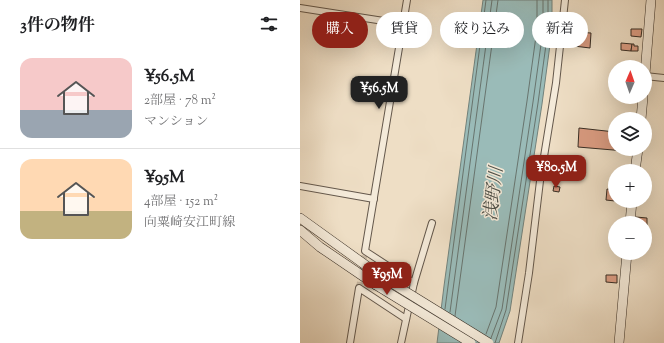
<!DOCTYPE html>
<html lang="ja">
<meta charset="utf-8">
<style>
body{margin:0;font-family:"Sorts Mill Goudy","Noto Serif JP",serif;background:#f6f6f6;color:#202124;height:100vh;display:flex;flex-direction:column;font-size:15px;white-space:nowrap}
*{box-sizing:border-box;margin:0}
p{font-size:13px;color:#757577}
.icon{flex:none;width:22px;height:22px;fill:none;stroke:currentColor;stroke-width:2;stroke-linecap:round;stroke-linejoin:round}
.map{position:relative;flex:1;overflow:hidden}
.details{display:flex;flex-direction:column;background:#fff;width:300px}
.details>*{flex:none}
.top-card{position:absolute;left:12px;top:12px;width:292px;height:36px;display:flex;gap:8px}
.needle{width:26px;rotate:2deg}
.controls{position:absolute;left:308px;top:60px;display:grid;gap:8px}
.controls a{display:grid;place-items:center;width:44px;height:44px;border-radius:50%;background:#fff;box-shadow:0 4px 16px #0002;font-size:20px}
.price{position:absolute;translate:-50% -34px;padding:0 9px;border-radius:8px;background:#8f2418;color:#fff;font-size:13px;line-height:26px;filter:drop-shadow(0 1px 2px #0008)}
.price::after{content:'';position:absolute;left:50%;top:24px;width:12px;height:9px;margin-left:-6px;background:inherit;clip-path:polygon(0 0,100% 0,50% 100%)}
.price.current{background:#222;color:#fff}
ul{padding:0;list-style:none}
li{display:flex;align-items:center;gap:12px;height:100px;padding:0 20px}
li+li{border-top:1px solid #e0e0e0}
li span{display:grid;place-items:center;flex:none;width:112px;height:80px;border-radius:12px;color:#555}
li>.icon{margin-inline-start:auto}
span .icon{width:48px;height:48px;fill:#fffc;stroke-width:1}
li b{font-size:17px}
h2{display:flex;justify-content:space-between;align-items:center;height:48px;padding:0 20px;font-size:17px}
.tag{padding:0 14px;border-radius:18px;background:#fff;box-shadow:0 4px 16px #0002;font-size:14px;line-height:36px}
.tag.current{background:#8f2418;color:#fff}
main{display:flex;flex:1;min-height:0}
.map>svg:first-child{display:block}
.water{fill:#9abbb8;stroke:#72827c}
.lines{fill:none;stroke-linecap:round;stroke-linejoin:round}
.shore{stroke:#68746e;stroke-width:1}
.building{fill:#db9c82;stroke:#362c23}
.street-tunnel{stroke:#c9baa5;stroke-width:6;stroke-dasharray:6 3;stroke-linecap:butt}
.street-casing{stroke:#64584c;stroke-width:8}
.secondary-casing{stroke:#362c23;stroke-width:10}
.street{stroke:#f4ead9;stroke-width:6}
.secondary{stroke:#f4ead9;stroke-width:9}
.secondary-bridge-casing{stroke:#362c23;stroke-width:10;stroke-linecap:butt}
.secondary-bridge{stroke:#f4ead9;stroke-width:9}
.labels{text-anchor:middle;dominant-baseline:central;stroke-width:3;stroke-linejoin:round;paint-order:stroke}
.water-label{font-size:18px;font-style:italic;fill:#4f5048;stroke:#f4ead9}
</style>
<main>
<section class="details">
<h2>3件の物件<svg class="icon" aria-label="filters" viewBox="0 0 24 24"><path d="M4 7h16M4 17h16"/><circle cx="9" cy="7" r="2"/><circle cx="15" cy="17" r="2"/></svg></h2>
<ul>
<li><span style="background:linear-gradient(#f6c9c9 65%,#9aa5b1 0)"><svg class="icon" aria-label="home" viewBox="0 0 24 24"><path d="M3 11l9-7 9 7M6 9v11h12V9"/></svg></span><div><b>¥56.5M</b><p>2部屋 · 78 m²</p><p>マンション</p></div></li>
<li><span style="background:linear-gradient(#ffd9b3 65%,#c2b280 0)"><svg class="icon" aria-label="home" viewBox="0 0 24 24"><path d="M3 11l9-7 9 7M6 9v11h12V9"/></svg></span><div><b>¥95M</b><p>4部屋 · 152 m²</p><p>向粟崎安江町線</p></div></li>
</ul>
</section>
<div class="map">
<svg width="364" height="343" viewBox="0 0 364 343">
<rect width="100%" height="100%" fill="#eedec5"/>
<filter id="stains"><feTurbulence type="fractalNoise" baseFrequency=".005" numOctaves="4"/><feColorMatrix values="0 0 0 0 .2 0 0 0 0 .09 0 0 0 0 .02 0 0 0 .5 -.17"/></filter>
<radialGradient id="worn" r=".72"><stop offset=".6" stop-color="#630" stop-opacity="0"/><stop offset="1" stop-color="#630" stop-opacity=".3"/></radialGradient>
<polygon class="water" points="183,0 252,0 252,30 242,104 210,311 199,343 137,343 144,286"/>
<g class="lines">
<g class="shore">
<polyline points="145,309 186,0"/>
<polyline points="150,312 192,0"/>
<polyline points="155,316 198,0"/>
<polyline points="186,334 196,307 227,101 237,29 237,0"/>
<polyline points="191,338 202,309 233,102 243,30 243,0"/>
<polyline points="195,343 206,310 238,103 248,30 248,0"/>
</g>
</g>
<g class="building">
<polygon points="331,29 342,29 341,37 331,36"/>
<polygon points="275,32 291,33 290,48 274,46"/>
<polygon points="321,43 332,44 331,51 321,50"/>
<polygon points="332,44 334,44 334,46 338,46 338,51 331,51"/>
<polygon points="279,128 315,132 315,149 325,149 325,151 278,147"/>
<polygon points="254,186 260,187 259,192 253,191"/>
<polygon points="307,189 315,190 315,201 306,200"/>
<polygon points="336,217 347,218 347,225 345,225 345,223 336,223"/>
<polygon points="306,275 317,275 317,283 306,282"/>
</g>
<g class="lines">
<polyline class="street-tunnel" points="59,288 65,251"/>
<defs>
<g id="street">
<polyline points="107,0 65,251 114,283"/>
<polyline points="0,8 103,24"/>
<polyline points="345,76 364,78"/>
<polyline points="0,186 74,199"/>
<polyline points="50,343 59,288 106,319"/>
<polyline points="101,343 114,283 132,223"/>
<polyline points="218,343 229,273 240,181 256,83 265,0"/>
</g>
<g id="secondary">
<polyline points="345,74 351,0"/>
<polyline points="341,119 343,97"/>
<polyline points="335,171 338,149"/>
<polyline points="0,218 82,277"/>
<polyline points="330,223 332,201"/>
<polyline points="0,230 20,247 76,285"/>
<polyline points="319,343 327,253"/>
</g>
</defs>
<use href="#street" class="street-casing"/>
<use href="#secondary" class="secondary-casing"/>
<use href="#street" class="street"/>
<use href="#secondary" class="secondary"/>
<defs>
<g id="secondary-bridge">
<polyline points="82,277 189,343"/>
<polyline points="76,285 171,343"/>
</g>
</defs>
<use href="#secondary-bridge" class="secondary-bridge-casing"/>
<use href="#secondary-bridge" class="secondary-bridge"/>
</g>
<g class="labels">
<g class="water-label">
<text transform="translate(195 194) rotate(-83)">浅野川</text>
</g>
</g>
<rect width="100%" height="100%" filter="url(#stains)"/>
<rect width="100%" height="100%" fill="url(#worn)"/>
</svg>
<div class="controls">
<a><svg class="needle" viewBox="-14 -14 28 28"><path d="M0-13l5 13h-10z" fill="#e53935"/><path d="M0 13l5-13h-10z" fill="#757577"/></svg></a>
<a><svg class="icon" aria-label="layers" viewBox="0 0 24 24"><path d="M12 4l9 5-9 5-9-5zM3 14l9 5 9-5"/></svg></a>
<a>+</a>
<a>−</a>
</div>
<b class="price current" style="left:79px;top:110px">¥56.5M</b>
<b class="price" style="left:256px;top:189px">¥80.5M</b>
<b class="price" style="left:87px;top:296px">¥95M</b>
<div class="top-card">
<a class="tag current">購入</a>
<a class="tag">賃貸</a>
<a class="tag">絞り込み</a>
<a class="tag">新着</a>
</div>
</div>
</main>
